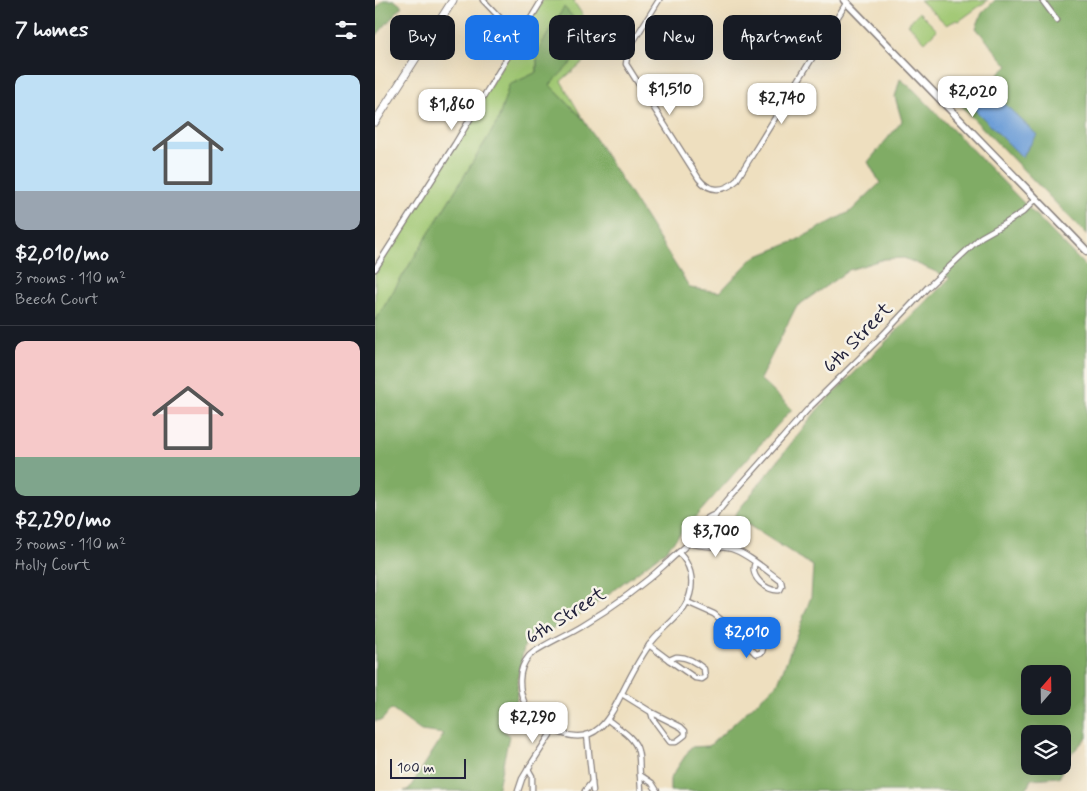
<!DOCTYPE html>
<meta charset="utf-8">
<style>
body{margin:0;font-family:Mynerve,sans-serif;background:#242831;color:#f1f3f6;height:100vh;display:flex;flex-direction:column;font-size:19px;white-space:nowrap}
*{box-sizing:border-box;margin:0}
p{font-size:16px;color:#9ea1a6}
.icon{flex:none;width:28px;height:28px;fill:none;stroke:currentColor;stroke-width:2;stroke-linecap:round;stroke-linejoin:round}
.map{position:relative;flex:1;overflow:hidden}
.panel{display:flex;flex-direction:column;background:#171b24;width:375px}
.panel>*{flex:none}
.guide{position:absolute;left:15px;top:15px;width:475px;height:45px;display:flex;gap:10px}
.needle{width:32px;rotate:20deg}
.controls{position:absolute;left:646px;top:665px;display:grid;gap:10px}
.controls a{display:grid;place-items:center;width:50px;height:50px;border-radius:10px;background:#171b24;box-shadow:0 5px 20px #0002;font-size:25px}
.scale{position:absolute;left:15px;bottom:12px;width:76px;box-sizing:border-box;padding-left:5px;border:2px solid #22223b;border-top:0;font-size:14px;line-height:18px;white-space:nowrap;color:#22223b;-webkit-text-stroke:4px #f7f3e8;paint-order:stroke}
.price{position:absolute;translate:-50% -42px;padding:0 11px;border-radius:10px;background:#fff;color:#222;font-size:16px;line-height:32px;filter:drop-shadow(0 1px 2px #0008)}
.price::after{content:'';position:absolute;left:50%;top:30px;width:15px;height:11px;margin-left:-8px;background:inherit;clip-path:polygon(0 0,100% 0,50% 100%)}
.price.current{background:#1a73e8;color:#fff}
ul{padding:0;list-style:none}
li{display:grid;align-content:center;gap:10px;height:265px;padding:0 15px}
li+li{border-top:1px solid #363941}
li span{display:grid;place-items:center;height:155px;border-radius:10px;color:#555}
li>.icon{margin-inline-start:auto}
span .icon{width:90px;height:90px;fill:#fffc;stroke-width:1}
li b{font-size:21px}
h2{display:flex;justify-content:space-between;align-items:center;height:60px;padding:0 15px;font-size:21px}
.tag{padding:0 18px;border-radius:10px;background:#171b24;box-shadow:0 5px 20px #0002;font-size:18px;line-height:45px}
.tag.current{background:#1a73e8;color:#fff}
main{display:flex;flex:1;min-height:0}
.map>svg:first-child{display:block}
.green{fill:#a0c873;stroke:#617557}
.forest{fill:#80ac65;stroke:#516750;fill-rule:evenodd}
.water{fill:#6e9fd8;stroke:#48608a}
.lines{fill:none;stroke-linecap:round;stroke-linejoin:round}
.street-casing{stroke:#88807d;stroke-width:7}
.secondary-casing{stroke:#88807d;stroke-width:9}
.primary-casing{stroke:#88807d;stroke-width:9}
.street{stroke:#fff;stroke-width:4.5}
.secondary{stroke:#fff;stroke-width:6}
.primary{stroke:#fff;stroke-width:7}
.labels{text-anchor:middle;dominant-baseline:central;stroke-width:5;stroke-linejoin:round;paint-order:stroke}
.street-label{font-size:20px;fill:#22223b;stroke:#f7f3e8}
</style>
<main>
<section class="panel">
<h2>7 homes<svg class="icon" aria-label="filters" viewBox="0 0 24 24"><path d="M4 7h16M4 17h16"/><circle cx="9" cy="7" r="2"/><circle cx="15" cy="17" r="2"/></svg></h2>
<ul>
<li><span style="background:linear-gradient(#bfe0f5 75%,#9aa5b1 0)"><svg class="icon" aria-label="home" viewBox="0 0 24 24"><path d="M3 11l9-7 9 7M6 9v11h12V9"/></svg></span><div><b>$2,010/mo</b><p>3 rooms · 110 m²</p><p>Beech Court</p></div></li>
<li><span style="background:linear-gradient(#f6c9c9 75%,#7fa58c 0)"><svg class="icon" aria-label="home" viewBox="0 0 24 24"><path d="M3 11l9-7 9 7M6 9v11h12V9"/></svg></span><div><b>$2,290/mo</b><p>3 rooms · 110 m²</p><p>Holly Court</p></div></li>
</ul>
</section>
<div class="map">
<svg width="712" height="791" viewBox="0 0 712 791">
<rect width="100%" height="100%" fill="#f7f3e8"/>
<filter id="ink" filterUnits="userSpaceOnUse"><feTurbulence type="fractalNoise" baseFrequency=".02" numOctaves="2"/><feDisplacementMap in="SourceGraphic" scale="10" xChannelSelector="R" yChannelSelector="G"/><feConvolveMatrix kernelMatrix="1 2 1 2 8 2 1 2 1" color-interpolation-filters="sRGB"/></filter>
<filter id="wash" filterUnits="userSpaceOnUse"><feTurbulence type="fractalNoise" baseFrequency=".0096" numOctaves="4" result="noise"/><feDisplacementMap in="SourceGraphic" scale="20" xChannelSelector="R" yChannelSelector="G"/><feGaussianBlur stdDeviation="1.12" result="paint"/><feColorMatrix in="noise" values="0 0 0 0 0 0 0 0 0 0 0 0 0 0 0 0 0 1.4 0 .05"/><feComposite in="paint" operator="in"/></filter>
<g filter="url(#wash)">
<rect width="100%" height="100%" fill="#eedfbf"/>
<g class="green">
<polygon points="168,0 200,0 199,2 229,47 215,56 186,81 208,119 175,85 162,52 162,72 134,86 123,121 0,321 0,272"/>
<polygon points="545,0 613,0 584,21 581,20 572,25"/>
<polygon points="544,12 562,30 550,42 533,24"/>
</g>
<g class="forest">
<polygon points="8,0 19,0 27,6 0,37 0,10"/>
<polygon points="620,0 712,0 712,235 587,107 633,66 601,28 607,13"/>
<path d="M189 7 198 17 201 58 175 85 208 119 315 288 345 292 378 258 420 241 476 211 505 183 493 162 527 121 520 97 525 79 539 90 712 268V737L689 762 685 777 656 779 651 791H295V779L316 747 334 746 403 683 436 597 438 566 359 516 443 409 575 278 529 258 509 259 474 270 421 307 385 379 417 409 290 551 211 611 150 643 143 676 141 709 132 725 123 724 134 736 122 791H29L34 789 69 734 46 731 16 709 7 720 0 721V321L123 121 134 85 162 72V52ZM655 674H688V706H655ZM655 734H688V766H655Z"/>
</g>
<polygon class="water" points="617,92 662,135 647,157 598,108 605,97"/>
</g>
<g filter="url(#ink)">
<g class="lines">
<defs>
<g id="street">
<polyline points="108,0 144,38"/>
<path d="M284 0 253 50 251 64 324 179C334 192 349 192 361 181L472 2"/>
<polyline points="667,0 682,20"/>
<polyline points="0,269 80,144 167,0"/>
<path d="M319 538C321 526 330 518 341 514"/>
<path d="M314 543C330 548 343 545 357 549 373 554 392 571 406 581L407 586 405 590C392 592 374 577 380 563"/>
<path d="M304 553C315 564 319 579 315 594 309 617 285 628 273 647 263 661 255 677 247 693 234 719 221 746 186 733 173 729 158 718 151 706 143 690 142 670 154 656 161 648 195 633 206 626 238 607 267 586 294 561 302 553 311 547 319 538L325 536 337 523 341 514 355 497 434 408 503 340 553 287 606 237 631 223 648 212 661 199"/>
<polyline points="312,602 339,614 356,628"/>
<path d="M356 628C368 631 393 634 387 652L382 654 380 653Z"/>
<polyline points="274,645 294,660"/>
<path d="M301 657C312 656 321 662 329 669L330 677 327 679 320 678 294 660Z"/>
<polyline points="247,694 276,712"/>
<polygon points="276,712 306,727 310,731 310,735 301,742 295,742 278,719"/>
<path d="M233 720C243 728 260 737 263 751 265 758 264 767 265 775"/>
<polyline points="212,735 217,782"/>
<polyline points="153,769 178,730"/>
<polyline points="143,791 147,779 153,769 157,776 157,791"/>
<polyline points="210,791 217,782 218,791"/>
<polyline points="266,791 265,775 277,783 282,791"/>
</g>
<polyline id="secondary" points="469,0 712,251"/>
<polyline id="primary" points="0,122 78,0"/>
</defs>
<use href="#street" class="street-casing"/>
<use href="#secondary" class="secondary-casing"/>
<use href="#primary" class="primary-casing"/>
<use href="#street" class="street"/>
<use href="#secondary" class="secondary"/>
<use href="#primary" class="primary"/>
</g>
</g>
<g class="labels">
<g class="street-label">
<text transform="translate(483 338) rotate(-46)">6th Street</text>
<text transform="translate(191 616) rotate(-32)">6th Street</text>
</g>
</g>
</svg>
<div class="controls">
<a><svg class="needle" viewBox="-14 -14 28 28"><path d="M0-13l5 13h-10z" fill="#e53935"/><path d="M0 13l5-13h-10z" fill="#9ea1a6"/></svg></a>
<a><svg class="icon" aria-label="layers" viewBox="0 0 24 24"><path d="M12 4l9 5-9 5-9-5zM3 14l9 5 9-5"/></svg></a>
</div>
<div class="scale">100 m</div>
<b class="price" style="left:295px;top:116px">$1,510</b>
<b class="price" style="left:598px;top:118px">$2,020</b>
<b class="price" style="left:407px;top:125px">$2,740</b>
<b class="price" style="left:77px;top:131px">$1,860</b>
<b class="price" style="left:341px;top:558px">$3,700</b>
<b class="price current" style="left:372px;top:659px">$2,010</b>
<b class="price" style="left:158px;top:744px">$2,290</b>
<div class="guide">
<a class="tag">Buy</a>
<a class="tag current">Rent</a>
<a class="tag">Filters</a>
<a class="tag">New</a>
<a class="tag">Apartment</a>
</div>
</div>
</main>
